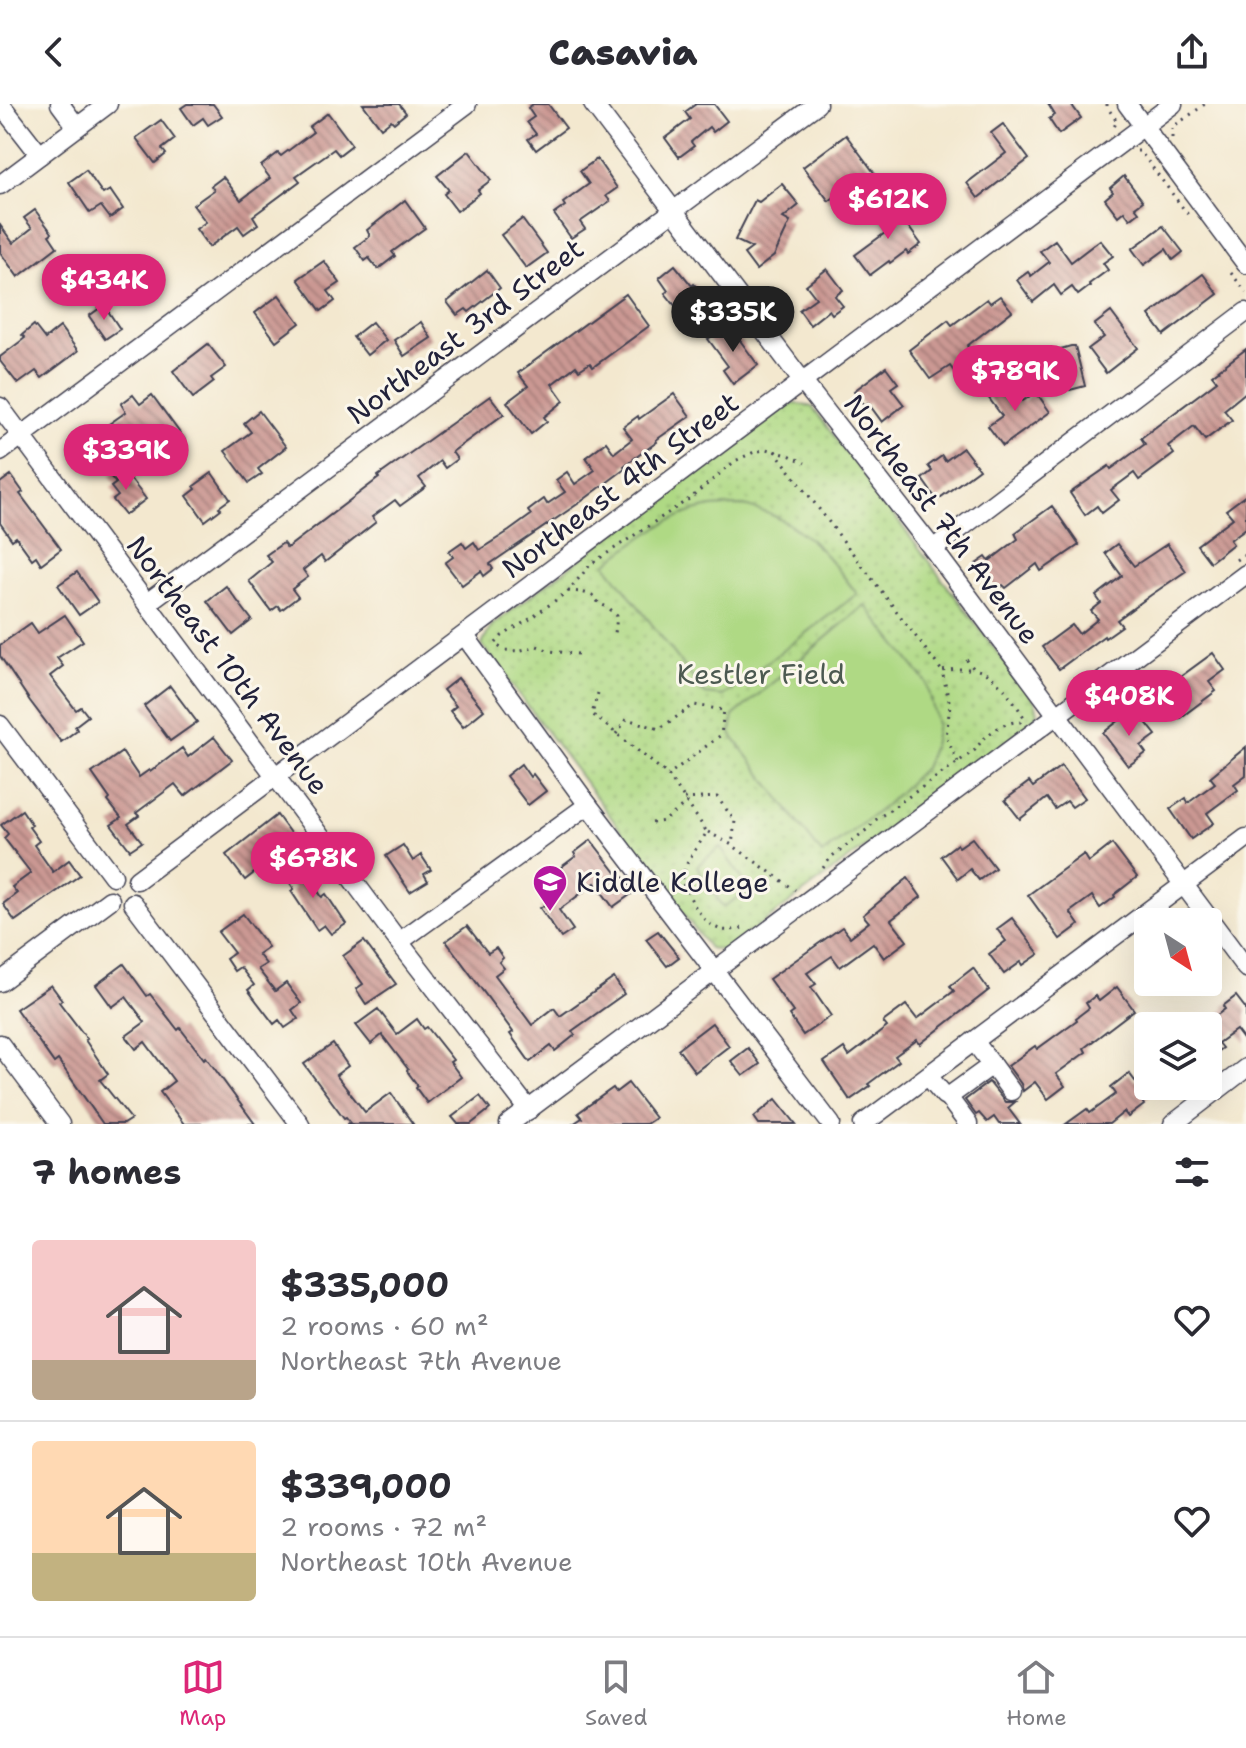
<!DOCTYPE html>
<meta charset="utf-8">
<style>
body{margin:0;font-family:"Shantell Sans",sans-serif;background:#f2f2f3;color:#2b2b33;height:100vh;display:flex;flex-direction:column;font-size:30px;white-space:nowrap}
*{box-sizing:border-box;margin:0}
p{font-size:26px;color:#7c7c81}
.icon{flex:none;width:44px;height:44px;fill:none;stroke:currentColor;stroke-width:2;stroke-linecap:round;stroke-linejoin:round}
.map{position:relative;height:1020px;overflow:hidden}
.drawer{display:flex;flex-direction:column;background:#fff;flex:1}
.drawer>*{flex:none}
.needle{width:52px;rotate:144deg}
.fabs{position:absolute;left:1134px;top:804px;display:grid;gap:16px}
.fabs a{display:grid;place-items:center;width:88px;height:88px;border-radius:8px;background:#fff;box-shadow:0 8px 32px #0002;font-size:40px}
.price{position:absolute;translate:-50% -68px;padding:0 18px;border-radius:28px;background:#db2777;color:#fff;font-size:26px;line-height:52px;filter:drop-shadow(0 2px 4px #0008)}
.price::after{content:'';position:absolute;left:50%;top:48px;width:24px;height:18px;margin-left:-12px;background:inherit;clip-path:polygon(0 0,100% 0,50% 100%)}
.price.current{background:#222;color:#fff}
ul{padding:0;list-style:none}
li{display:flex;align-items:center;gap:24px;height:200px;padding:0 32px}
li+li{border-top:2px solid #e1e1e2}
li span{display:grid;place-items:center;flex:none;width:224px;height:160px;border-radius:8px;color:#555}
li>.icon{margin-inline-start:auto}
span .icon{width:96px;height:96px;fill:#fffc;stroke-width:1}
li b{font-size:34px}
h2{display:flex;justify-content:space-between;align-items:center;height:96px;padding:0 32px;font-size:34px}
header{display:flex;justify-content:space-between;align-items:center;height:104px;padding:0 32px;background:#fff;font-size:36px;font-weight:800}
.tab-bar{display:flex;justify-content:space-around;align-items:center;height:112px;border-top:2px solid #e1e1e2;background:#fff;font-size:22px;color:#7c7c81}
.tab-bar a{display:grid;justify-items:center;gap:4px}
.tab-bar .current{color:#db2777}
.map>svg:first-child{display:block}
.park{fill:url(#park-dots);stroke:#687e60;stroke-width:2}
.garden{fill:#afd984;stroke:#687e60;stroke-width:2}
.building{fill:url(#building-back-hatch)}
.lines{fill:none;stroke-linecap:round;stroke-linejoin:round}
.minor-casing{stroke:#414051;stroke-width:21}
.path{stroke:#414051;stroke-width:3;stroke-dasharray:2 6;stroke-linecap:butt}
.minor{stroke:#fff;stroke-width:18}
.labels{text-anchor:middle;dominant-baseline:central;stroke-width:6;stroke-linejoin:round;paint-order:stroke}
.street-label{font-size:28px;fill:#22223b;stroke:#fbf7ec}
.park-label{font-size:28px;fill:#4c5951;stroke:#fbf7ec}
.poi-label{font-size:28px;fill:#22223b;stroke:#fbf7ec;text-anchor:start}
</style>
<header><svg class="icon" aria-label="back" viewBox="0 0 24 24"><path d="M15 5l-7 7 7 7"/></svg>Casavia<svg class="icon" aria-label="share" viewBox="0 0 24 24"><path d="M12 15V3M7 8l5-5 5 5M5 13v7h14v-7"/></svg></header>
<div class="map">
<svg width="1246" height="1020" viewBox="0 0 1246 1020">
<defs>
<pattern id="park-dots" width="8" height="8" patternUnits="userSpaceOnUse" patternTransform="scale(2)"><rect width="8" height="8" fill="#afd984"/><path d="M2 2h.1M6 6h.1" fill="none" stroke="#96ba73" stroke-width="1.8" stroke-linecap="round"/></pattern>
<pattern id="building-back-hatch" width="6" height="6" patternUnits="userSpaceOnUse" patternTransform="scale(2)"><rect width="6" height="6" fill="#cb9893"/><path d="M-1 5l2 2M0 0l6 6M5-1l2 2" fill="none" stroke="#a47c79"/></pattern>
</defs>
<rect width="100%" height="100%" fill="#fbf7ec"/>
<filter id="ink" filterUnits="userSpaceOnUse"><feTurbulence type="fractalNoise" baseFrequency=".0125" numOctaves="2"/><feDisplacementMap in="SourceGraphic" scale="16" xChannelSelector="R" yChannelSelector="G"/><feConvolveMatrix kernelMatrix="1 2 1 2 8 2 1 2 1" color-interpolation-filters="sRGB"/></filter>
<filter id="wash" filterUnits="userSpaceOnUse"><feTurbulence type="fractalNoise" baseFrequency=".006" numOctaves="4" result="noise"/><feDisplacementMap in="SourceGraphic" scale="32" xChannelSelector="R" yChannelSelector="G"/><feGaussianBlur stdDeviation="1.8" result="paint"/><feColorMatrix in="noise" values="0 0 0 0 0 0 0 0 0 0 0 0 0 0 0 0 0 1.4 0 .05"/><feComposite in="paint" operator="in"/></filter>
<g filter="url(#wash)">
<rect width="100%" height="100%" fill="#f3e8cf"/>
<polygon class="park" points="793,299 812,303 1035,598 1038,608 1031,620 725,847 709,844 482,541 491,522 774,309"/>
<g class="garden">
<path d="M744 402C754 405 765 408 774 412 811 429 834 459 857 490L723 592 705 590 606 460C637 436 672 409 712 403 722 402 733 402 744 402Z"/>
<polygon points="865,501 927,579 937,620 933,642 924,664 885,702 822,750 731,630 733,612"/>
<polygon points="720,743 750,786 723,803 697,762"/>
</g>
<g id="blocks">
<g class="building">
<polygon points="187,0 213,0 222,12 208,21 203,14 193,21 181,4"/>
<polygon points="363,0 399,0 406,9 394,19 391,16 381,24"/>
<polygon points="533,0 548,0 566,24 536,46 528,35 536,30 527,18 534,13 528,4"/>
<polygon points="696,0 714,0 727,17 713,28 709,23 691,38 694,42 679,53 665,34 690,15 685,8"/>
<polygon points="1048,0 1071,0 1081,14 1059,30 1049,15 1055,11"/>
<polygon points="328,9 352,41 339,51 334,45 296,72 300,77 253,112 258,120 244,130 238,122 209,143 196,125 206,118 193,101 214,86 211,82 223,73 241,96 270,74 261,62 278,49 281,52 313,28 309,23"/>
<polygon points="161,16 175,35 162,45 166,50 155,59 136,34"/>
<polygon points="1003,20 1029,55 978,94 967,79 1006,49 991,29"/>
<polygon points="846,31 878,74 858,88 852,80 829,97 803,63"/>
<polygon points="469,47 491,76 478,86 480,89 457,107 444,90 449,86 437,72"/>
<polygon points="597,55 617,84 606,92 610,97 580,118 585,125 571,134 554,110 565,102 563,99 589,80 580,67"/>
<polygon points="86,66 103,90 110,86 123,105 110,114 101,102 90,109 69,78"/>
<polygon points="1124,72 1143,97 1135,103 1139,108 1130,115 1124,107 1118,112 1105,95 1113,88 1110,84"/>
<polygon points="782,80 799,101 783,114 790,118 774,152 756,166 744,150 752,144 735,136 755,96 759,98"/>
<polygon points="405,96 425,124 392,148 395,152 378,165 369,154 365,157 355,143 370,132 367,126"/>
<polygon points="889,96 921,140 908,150 906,147 890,159 889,157 870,171 855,151 889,126 875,106"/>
<polygon points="35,106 52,129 49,131 57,143 18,173 0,148 0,121 13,139 32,124 24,114"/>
<polygon points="522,115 547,149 526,164 501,131"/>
<polygon points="1163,122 1183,148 1173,156 1166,145 1144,161 1132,145"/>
<polygon points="1055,136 1071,158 1100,136 1113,152 1103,159 1108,166 1089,180 1090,182 1078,191 1072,183 1061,191 1054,181 1033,198 1017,176 1028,168 1031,172 1049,158 1040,147"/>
<polygon points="324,157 340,179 328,187 335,197 321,207 298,175"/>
<polygon points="675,161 692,182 694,180 707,196 692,208 684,198 677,204 665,189 668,187 659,174"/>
<polygon points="827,165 843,186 835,192 843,202 832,210 829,206 810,221 799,206 816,194 806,181"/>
<polygon points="487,166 500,184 469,208 466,205 457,211 447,198"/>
<polygon points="1203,170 1218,190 1164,231 1149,211"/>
<polygon points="626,190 649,222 593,263 590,259 579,266 576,262 552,280 564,297 544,313 547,317 531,330 507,298 528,282 518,269"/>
<polygon points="279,191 300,219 276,237 255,209"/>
<polygon points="1000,192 1012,207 967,242 980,260 959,274 950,262 930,275 909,246 948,216 952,221 987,195 990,199"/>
<polygon points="104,201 120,225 105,235 89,212"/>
<polygon points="1111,208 1138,244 1106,269 1088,245 1104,233 1094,221"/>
<polygon points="372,218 386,236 367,251 353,233"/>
<polygon points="421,218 431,234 404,252 394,236"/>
<polygon points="728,220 758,261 733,280 723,266 728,262 708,235"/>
<polygon points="34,221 45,235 60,223 78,247 42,274 36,267 18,280 0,257 0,253 25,234 22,231"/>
<polygon points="208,240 226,263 211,274 214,278 193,294 173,267"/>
<polygon points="1071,242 1075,242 1085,282 1070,286 1069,279 1049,285 1042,258 1045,258 1043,250"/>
<polygon points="1246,245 1246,288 1224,306 1232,316 1205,336 1194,322 1168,342 1174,350 1139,376 1134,369 1111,386 1119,396 1102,409 1097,402 1085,411 1070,389 1109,362 1111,365 1145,340 1141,334 1217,277 1212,271"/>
<polygon points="886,263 898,279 891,284 904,301 882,318 868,299 864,301 854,287"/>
<polygon points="1009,278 1023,297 1036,288 1050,308 1003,342 988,322 1002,312 988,293"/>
<polygon points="674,290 690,312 656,336 657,338 624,362 625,365 582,397 490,460 493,465 484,472 481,467 462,481 445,459 453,453 449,447 462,438 466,444 474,438 479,446 509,427 531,411 528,407 544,395 547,400 565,388 556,376 567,368 575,380 595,366 586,353 606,338 614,349 632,335 623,323 638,312 639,315"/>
<polygon points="133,291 140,300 152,291 185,336 161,354 139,324 121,337 109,320 126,308 121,300"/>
<polygon points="490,292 504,310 452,348 457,355 445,364 440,357 419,374 426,383 400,402 395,396 372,413 376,418 325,458 321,452 303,466 308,473 292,485 298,493 281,506 278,502 271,507 249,477 272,458 266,451 283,439 287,444 379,374 378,372"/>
<polygon points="259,307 286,343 258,365 262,370 249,379 225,347 251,328 244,319"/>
<polygon points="963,344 979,365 937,396 922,375 932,367 928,362 942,352 945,357"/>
<polygon points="121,363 146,395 125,411 113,396 118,392 111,383 116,379 110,372"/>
<polygon points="212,369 230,395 219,403 221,405 205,417 187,392 196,385 194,382"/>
<polygon points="11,371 23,388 20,390 61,445 41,460 36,452 32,455 16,433 12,436 0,419 0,379"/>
<polygon points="1246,391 1246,424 1230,436 1233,440 1210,458 1197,441 1233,414 1226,406"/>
<polygon points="1052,402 1079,441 1041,467 1037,460 1006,484 1003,481 996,487 976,460 986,453 989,457 1018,435 1015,429"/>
<polygon points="1117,440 1134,462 1167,440 1186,467 1151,491 1117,516 1122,522 1105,534 1104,532 1059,565 1042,543 1072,521 1079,530 1098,515 1091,507 1101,499 1096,492 1122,472 1105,449"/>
<polygon points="77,468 98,498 79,511 58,481"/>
<polygon points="226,482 252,516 233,531 207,497"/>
<polygon points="65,511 83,537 57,554 63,562 50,572 76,606 81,603 88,612 75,622 77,626 61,638 30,597 0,552 0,541 31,519 38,529"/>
<polygon points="1213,549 1225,566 1209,578 1216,587 1180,614 1161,587"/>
<polygon points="458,574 484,606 463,623 450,607 456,602 443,586"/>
<polygon points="170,582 197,618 170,637 144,602"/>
<polygon points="1130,608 1139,620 1144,616 1156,631 1141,642 1146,649 1128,662 1103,629"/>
<polygon points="214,633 232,656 185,692 175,680 136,709 139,712 128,720 142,738 130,746 111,721 121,714 108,697 110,695 92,669 122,648 139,673 149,666 150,668 182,644 188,653"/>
<polygon points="1246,643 1246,671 1234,680 1238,686 1207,709 1214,719 1191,735 1170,705 1186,694 1188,699 1215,679 1210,673"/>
<polygon points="521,660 530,673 533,670 546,687 528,701 506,672"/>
<polygon points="1061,662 1085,694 1072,703 1067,697 1055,705 1047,694 1020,715 1005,696 1029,678 1033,683"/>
<polygon points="22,706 32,721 29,723 39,737 34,741 53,768 69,756 80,771 15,817 3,800 17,789 12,783 31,769 4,734 8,730 1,721"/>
<polygon points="277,711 298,740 282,752 273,739 255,751 263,762 245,776 226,751"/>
<polygon points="972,734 995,764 979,776 970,765 958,775 941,752 957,740 959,743"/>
<polygon points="591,736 618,771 620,769 634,788 613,803 595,779 559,806 573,826 561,834 540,804 561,790 548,773 576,752 574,749"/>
<polygon points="1112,740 1137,773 1114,791 1115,793 1100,804 1092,792 1070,808 1079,821 1060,835 1028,791 1084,750 1089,758"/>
<polygon points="403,741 413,757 421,751 431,766 424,770 428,777 410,788 386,752"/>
<polygon points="297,757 322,793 326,790 346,820 331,830 324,821 317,826 291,787 294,785 282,767"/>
<polygon points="908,774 921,793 891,816 907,837 884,854 873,839 840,863 832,852 807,869 816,880 811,883 831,912 803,931 789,911 793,908 769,875 842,823 850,833 869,818 863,811"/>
<polygon points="243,810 268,843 258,850 266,860 258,865 275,887 286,879 301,899 292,906 298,915 285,924 279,916 274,920 248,886 254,881 240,863 234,867 226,855 234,849 218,828"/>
<polygon points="1012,814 1039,850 1023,861 1021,858 1004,870 989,850 1006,837 997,825"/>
<polygon points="467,822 488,849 496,844 503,854 499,858 504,864 495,871 532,921 554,904 560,912 614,874 624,890 572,927 575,931 555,947 551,942 530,958 510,930 513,928 446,837"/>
<polygon points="658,827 679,853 667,862 646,835"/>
<polygon points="364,837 396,880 366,900 356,885 363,880 343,852"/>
<polygon points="124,860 147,892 150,890 178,926 180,924 204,955 206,953 255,1020 184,1020 160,988 174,977 145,938 136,945 126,932 145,918 126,893 112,903 96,881"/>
<polygon points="973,864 989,886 920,940 917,936 895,952 899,957 868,980 870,982 850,996 824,958 844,944 849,952 887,923 883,918 906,901 917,915 954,887 950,882"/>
<polygon points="51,881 62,896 59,898 87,935 85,936 108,970 100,976 131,1015 123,1020 103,1020 58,956 54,959 16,905"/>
<polygon points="1117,883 1134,906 1084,944 1086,948 1056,970 1065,982 1048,995 1035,978 1023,987 1021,980 1008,962 1035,942 1037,945 1077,916 1076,914 1089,904 1086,899 1095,892 1099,897"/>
<polygon points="1236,892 1246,905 1246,939 1236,926 1218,939 1222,944 1208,954 1208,918 1225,905 1223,902"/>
<polygon points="378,905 397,930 417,915 424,925 427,923 453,956 450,958 461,973 427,999 416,984 418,982 407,967 408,965 382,931 371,940 356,921"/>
<polygon points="712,919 729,942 695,968 678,945"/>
<polygon points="333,940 348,962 336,971 365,1008 391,989 413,1020 348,1020 350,1018 346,1013 344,1014 304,960"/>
<polygon points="748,944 760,960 743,972 731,957"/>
<polygon points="1148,967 1148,982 1162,982 1142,997 1144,1001 1128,1013 1124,1008 1109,1020 1066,1020 1087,1005 1090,1009 1116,990 1111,983 1129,969 1135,977"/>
<polygon points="989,978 1005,998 1015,998 1008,1004 1020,1020 999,1020 994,1013 987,1018 979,1009 976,1011 965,996"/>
<polygon points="628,979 655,1014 646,1020 573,1020 582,1014 578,1009 613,984 616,988"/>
<polygon points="480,992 490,1005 471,1020 458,1020 452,1013"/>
<polygon points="776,995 796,1020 759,1020 754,1013"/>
</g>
</g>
</g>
<g filter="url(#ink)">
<use href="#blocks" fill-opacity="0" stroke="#414051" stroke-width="2"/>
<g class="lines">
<defs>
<g id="minor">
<polyline points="60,0 77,23"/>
<polyline points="593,0 803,278 933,445 1246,864"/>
<polyline points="1127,0 1246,160"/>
<polyline points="1,1 40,51"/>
<polyline points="0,81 108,0"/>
<polyline points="0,303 399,838 529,1006"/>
<polyline points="0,348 467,0"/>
<polyline points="933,445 1246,208"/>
<polyline points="147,499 817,0"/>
<polyline points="465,532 588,701 831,1020"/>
<polyline points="0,621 113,772"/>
<polyline points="137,776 1173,0"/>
<polyline points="133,799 300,1020"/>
<polyline points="399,838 588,701"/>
<polyline points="0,878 110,796"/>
<polyline points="0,940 60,1020"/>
<polyline points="992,961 1011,987"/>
<polyline points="928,972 944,991 948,993 992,961 974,937"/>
<polyline points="948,993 968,1020"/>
<polyline points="509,1020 1246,470"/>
<polyline points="863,1020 1246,734"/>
<polyline points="1173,1020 1246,964"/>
</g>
</defs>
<use href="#minor" class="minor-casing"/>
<g class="path">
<polyline points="1107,0 1107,3 1117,17 1114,23"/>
<polyline points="1190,11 1205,0"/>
<polyline points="1172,34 1172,23 1189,12"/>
<polyline points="1137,47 1140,47 1189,112"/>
<polyline points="1231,169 1246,188"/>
<polyline points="775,347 942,567"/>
<polyline points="1236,456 1246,449"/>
<polyline points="568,487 581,488 592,491 600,500 609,504 617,512 615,530"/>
<polyline points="578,550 550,547 537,542 518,547 504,546 495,540 502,532 533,513 568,487 591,460 692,393 735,357 752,349 766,345 791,352 805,359"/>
<path d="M598 589 592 610 668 671 707 728 688 757 681 776C691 794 701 822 723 826 729 827 737 825 743 824"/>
<polyline points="616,630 627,615 659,625 694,601 724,606 721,631 668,671"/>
<polyline points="958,658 946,633 950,601 942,567 956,565 974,565"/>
<polyline points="684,695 717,693 735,717 732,741"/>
<polyline points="652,719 664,717 687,699"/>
<polyline points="708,728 732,741 795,786"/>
<path d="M823 764 831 753 869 724 874 717 975 646C984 632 1002 617 1020 618L1024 613C1011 593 998 571 974 565L966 555"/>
</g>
<use href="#minor" class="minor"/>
</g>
</g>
<defs>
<symbol id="school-pin" viewBox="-11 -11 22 30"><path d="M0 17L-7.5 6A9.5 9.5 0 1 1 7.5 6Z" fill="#b5179e" stroke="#fbf7ec"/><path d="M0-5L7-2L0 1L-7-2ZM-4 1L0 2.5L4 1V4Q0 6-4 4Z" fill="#fff"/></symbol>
</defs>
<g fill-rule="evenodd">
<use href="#school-pin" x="530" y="758" width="40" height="54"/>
</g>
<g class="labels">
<g class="street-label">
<text transform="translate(465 227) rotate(-37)">Northeast 3rd Street</text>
<text transform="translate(620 381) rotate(-37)">Northeast 4th Street</text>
<text transform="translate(942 415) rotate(53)">Northeast 7th Avenue</text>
<text transform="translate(228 561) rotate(53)">Northeast 10th Avenue</text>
</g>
<g class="park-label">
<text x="761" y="570">Kestler Field</text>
</g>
<g class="poi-label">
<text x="576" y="778">Kiddle Kollege</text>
</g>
</g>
</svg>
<div class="fabs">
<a><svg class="needle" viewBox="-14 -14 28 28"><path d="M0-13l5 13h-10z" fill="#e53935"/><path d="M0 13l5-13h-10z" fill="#7c7c81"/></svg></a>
<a><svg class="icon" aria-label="layers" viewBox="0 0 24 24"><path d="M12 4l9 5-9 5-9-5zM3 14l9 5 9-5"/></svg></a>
</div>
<b class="price" style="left:888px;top:137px">$612K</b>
<b class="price" style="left:104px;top:218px">$434K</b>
<b class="price current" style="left:733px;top:250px">$335K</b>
<b class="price" style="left:1015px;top:309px">$789K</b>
<b class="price" style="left:126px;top:388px">$339K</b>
<b class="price" style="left:1129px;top:634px">$408K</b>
<b class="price" style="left:313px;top:796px">$678K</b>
</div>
<section class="drawer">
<h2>7 homes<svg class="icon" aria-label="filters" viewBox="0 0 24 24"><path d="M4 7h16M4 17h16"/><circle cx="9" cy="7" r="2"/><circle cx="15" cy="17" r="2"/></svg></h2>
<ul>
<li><span style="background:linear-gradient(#f6c9c9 75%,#b9a48a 0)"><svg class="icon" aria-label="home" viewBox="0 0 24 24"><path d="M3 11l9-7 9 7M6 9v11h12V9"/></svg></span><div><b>$335,000</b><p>2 rooms · 60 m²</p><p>Northeast 7th Avenue</p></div><svg class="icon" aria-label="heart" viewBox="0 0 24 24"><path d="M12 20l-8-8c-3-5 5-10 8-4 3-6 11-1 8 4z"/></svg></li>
<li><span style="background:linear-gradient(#ffd9b3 70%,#c2b280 0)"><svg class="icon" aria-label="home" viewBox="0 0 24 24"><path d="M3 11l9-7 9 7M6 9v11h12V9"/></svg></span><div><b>$339,000</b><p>2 rooms · 72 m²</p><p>Northeast 10th Avenue</p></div><svg class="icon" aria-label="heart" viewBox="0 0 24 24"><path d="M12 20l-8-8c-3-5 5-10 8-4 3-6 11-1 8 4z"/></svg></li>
</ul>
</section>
<nav class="tab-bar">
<a class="current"><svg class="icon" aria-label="map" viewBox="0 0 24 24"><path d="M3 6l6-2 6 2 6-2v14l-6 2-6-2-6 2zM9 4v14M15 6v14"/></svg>Map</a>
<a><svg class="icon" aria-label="saved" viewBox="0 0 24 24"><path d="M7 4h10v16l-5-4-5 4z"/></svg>Saved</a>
<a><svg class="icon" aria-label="home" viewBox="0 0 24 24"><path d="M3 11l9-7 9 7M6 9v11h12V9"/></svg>Home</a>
</nav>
